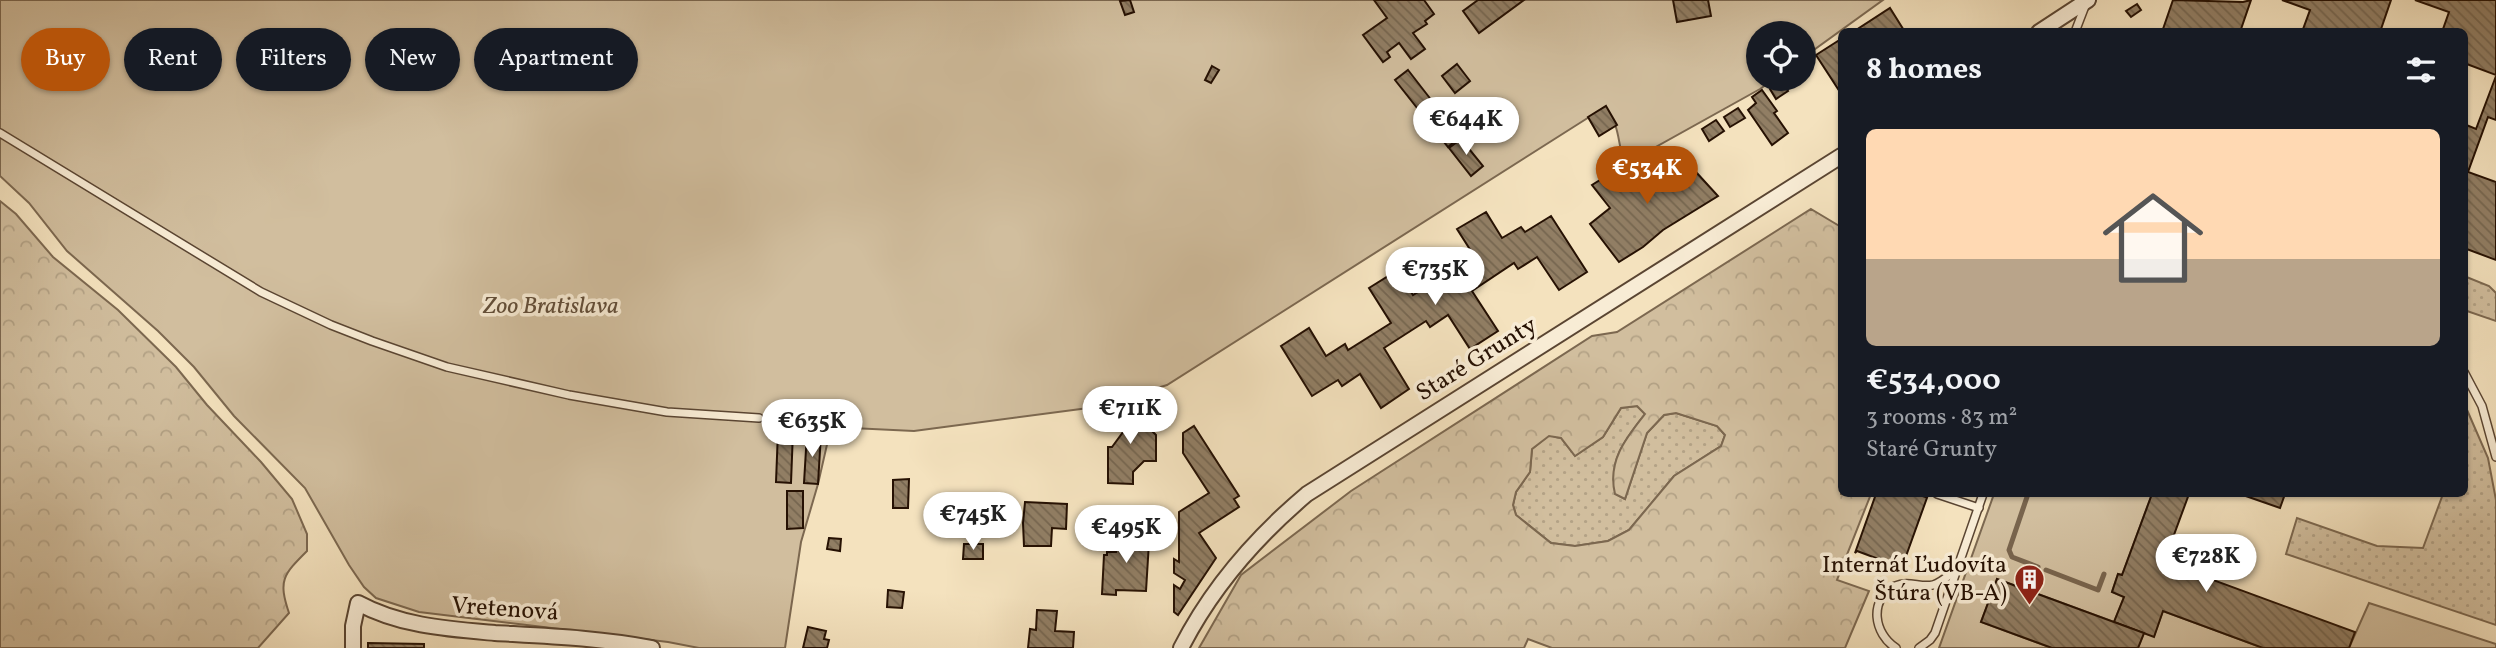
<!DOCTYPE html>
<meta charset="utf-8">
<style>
body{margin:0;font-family:Vollkorn,serif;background:#20242c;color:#f1f3f6;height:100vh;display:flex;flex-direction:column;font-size:26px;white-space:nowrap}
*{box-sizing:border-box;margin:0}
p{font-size:23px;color:#9ea1a6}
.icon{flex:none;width:38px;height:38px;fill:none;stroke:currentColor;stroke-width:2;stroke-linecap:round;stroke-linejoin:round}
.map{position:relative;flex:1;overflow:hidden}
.side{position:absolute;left:1838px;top:28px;width:630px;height:469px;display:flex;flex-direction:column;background:#171b24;border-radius:10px;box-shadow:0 2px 5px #0004}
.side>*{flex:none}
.top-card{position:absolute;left:21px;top:28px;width:665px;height:63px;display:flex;gap:14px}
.tools{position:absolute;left:1746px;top:21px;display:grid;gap:14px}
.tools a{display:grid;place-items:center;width:70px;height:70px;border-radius:50%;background:#171b24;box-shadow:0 2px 5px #0004;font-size:35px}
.price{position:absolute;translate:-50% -60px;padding:0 16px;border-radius:24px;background:#fff;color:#222;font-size:23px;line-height:46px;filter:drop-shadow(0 2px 4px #0008)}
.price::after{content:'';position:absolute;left:50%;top:42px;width:21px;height:16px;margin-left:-10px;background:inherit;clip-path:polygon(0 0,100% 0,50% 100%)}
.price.selected{background:#b45309;color:#fff}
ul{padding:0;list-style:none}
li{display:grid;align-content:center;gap:14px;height:371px;padding:0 28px}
li span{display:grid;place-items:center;height:217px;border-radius:10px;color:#555}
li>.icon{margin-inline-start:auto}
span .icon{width:126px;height:126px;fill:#fffc;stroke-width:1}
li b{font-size:30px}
h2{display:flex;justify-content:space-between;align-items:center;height:84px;padding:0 28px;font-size:30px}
.pill{padding:0 24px;border-radius:32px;background:#171b24;box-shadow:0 2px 5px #0004;font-size:24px;line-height:63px}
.pill.selected{background:#b45309;color:#fff}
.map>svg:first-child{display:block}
.grass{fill:url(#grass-dots);stroke:#7c6850;stroke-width:2}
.forest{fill:url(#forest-crowns);stroke:#7c6850;stroke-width:2;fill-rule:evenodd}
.green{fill:#d1be9e;stroke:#7c6850;stroke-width:2}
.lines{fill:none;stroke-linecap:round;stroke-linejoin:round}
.stream{stroke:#78644d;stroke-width:5}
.building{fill:url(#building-back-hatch);stroke:#261103;stroke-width:2}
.service-casing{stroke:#5a4532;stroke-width:10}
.minor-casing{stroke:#5a4532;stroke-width:18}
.service{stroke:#f8ecd5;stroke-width:7}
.minor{stroke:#f8ecd5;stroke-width:14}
.labels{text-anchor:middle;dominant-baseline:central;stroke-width:7;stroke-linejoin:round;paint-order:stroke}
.park-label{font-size:24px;font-style:italic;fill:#624e39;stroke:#f8ecd5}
.street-label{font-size:24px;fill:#261103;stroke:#f8ecd5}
.poi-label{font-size:24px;fill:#261103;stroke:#f8ecd5;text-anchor:end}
</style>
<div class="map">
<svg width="2496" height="648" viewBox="0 0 2496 648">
<defs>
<pattern id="grass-dots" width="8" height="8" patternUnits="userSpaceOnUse" patternTransform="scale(1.75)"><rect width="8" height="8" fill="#d1be9e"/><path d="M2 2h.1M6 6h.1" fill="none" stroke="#b3a286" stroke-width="1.8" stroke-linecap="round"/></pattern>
<pattern id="forest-crowns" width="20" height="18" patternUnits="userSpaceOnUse" patternTransform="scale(1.75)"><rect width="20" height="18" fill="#d1be9e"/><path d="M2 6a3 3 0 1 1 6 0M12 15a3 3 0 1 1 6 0" fill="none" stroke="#b3a286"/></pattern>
<pattern id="building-back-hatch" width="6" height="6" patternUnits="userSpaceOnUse" patternTransform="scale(1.75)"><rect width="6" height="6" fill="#917e64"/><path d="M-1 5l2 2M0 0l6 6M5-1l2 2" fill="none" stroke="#766650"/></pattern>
</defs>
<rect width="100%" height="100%" fill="#f4e2be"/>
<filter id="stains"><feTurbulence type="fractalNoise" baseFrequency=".00286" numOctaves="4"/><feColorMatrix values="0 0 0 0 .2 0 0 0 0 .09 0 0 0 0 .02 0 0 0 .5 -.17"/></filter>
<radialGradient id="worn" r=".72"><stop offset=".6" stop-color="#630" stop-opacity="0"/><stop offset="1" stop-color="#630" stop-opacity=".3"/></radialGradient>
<g class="grass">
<polygon points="2464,276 2489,286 2496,293 2496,321 2464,310"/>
<polygon points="2464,403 2488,458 2496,500 2496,625 2286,554 2297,518 2377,546 2423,548 2443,494 2464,494"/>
<path d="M1637 406 1645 414C1626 438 1607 461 1616 494L1625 499 1647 433 1664 415 1676 413 1717 426 1725 435 1721 446 1674 476 1629 530 1608 541 1575 546 1551 543 1516 515 1513 505 1516 492 1530 472 1532 449 1549 435 1561 438 1575 456 1603 437 1621 408Z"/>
</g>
<g class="forest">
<path d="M0 201 16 214 53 257 118 310 176 367 207 405 261 462 292 499 307 534V551C283 575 278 580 289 613L258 648H0Z"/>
<path d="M1811 209 1841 227V494H1871L1837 580 1869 591 1845 648H1552L1528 639 1524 648H1199L1241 575 1351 491 1592 336 1617 332ZM1637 406 1645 414C1626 438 1607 461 1615 494L1625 499 1647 433 1664 415 1676 413 1717 426 1725 435 1721 446 1674 476 1629 530 1608 541 1575 546 1551 543 1516 515 1513 505 1516 492 1530 472 1532 449 1549 436 1561 438 1575 456 1603 437 1621 408Z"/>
</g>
<g class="green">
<path d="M0 0H1883L1804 57V33H1759V79H1774L1760 89 1625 164C1616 140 1622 130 1605 107L1167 385 1096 407 914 431 831 427 818 484 801 542 785 648H699L668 642 419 612 376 598 364 587 349 565 305 488 234 416 194 367 158 331 67 251 29 203 0 176Z"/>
<polygon points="1994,494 2152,494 2122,575 2118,574 2112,592 2124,597 2114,622 1997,579 1981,622 2052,648 1939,648"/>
<polygon points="2369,603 2496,644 2496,648 2349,648"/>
<polygon points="2163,611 2263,648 2138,648 2144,633 2154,636"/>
</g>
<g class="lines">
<g class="stream">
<polyline points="2028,494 2009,550 2012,557 2038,567"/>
<polyline points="2046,570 2098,590 2104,574"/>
</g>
</g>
<g class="building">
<polygon points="1130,0 1134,12 1125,15 1120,1"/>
<polygon points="1374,0 1424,0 1434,14 1425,21 1427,24 1413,33 1425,49 1411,59 1399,43 1387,52 1390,57 1383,62 1363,35 1387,18"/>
<polygon points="1478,0 1524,0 1479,33 1463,11"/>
<polygon points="1673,0 1708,0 1711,16 1677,22"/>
<polygon points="2173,0 2243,2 2251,0 2240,32 2162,32"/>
<polygon points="2282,0 2391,0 2380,32 2302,32 2310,10"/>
<polygon points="2415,0 2496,0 2496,75 2464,63 2464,32 2442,32 2449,12"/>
<polygon points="2137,4 2141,10 2131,17 2126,11"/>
<polygon points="1890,8 1905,32 1853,32"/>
<polygon points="557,39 561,59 540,64 535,44"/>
<polygon points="1841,39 1841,92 1840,92 1816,55"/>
<polygon points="1457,64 1470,81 1455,93 1442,76"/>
<polygon points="1212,66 1219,70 1211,83 1205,80"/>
<polygon points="1408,70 1460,137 1448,147 1395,80"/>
<polygon points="2496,76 2496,120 2488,117 2468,172 2496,182 2496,260 2464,248 2464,124 2476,129"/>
<polygon points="1782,82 1788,91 1776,99 1770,89"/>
<polygon points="1762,90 1777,111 1774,113 1788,133 1772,145 1748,110 1756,103 1752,97"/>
<polygon points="1606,106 1617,125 1599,136 1588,117"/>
<polygon points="1738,108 1745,118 1730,127 1724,117"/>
<polygon points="1716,120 1724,131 1709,141 1702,129"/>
<polygon points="1461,139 1483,166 1471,176 1449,148"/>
<polygon points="1685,160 1718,196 1663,230 1643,247 1619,262 1590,224 1610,208 1592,185 1624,165 1637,185 1635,186 1637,189 1680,162"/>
<polygon points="1486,212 1502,238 1521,227 1525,232 1551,216 1587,272 1559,290 1537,257 1518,269 1514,263 1472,291 1498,331 1470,349 1448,315 1430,327 1426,321 1384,348 1409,389 1381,408 1360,374 1342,386 1338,380 1312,396 1281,346 1309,328 1326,356 1345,344 1348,350 1391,323 1369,288 1398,270 1413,295 1432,283 1435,289 1478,262 1457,229"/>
<polygon points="1126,405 1156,435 1156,461 1144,461 1133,472 1133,484 1108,483 1108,447 1112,447 1123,432 1111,420 1111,409"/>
<polygon points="1194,426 1239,496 1234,499 1239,507 1199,533 1216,558 1178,615 1174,612 1174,585 1180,589 1185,580 1174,573 1174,559 1179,562 1179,512 1209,493 1183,453 1183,433"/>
<polygon points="778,431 793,431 791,483 776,482"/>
<polygon points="807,433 821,434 818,484 804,483"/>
<polygon points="909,479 908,508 893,508 893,480"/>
<polygon points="787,491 803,491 803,528 787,529"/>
<polygon points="1876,494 1916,494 1926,497 1928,495 1901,570 1900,567 1857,551 1855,553"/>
<polygon points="2152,494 2189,494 2164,562 2355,632 2349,648 2263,648 2163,611 2154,637 2114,622 2124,597 2112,592 2118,574 2122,575"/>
<polygon points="2240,494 2285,494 2280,508"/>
<polygon points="1025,502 1067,504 1066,529 1052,528 1051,546 1024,546 1023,523"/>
<polygon points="1118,529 1137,530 1137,542 1149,542 1146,591 1116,590 1116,595 1102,594 1104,555 1107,555 1107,552 1116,552"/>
<polygon points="829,538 841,539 840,551 827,549"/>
<polygon points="964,544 983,544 983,559 963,559"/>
<polygon points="1997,579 2144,633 2138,648 2052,648 1981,622"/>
<polygon points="888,590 904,592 902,608 887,607"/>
<polygon points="1037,610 1057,611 1055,631 1074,632 1073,648 1028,648 1030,629 1036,630"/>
<polygon points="808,627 826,631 824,639 829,640 827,648 803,648"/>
<polygon points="368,643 424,644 424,648 368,648"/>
</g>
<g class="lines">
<defs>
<g id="service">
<polyline points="2075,32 2085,6"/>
<polyline points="0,133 261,292 331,325 372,341 447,367 569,395 667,412 759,418"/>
<polyline points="2464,372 2482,406 2496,457"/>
<polyline points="1937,494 1979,508"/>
<path d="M1896 648C1874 634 1868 600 1895 586 1909 580 1920 588 1933 585 1941 583 1949 575 1956 570"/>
<polyline points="1919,648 1930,640 1935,633 1983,494"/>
</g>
<g id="minor">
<polyline points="2039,32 2088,0"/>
<path d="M353 648V626L358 603C400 626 448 629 495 633 547 636 600 638 652 648"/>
<path d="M1181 648C1212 587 1255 538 1307 494L1841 156"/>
</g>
</defs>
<use href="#service" class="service-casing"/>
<use href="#minor" class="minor-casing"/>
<use href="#service" class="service"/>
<use href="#minor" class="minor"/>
</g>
<defs>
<symbol id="building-pin" viewBox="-11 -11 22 30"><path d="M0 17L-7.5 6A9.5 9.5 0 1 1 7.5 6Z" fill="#8f2418" stroke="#f8ecd5"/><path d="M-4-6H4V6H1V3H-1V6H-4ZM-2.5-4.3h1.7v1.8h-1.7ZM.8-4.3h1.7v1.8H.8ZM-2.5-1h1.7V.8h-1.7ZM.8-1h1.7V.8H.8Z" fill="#fff"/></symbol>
</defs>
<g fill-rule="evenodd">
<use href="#building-pin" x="2012" y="562" width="35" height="47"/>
</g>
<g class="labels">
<g class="park-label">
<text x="551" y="307">Zoo Bratislava</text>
</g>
<g class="street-label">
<text transform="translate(1477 360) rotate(-32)">Staré Grunty</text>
<text transform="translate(505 610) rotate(4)">Vretenová</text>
</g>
<g class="poi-label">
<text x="2007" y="566">Internát Ľudovíta<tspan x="2007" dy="28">Štúra (VB-A)</tspan></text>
</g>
</g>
<rect width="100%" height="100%" filter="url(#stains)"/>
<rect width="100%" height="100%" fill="url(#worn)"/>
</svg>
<div class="tools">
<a><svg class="icon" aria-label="locate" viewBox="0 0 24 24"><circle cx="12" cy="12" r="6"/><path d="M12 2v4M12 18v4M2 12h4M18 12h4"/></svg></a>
</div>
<b class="price" style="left:1466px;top:157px">€644K</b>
<b class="price selected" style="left:1647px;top:206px">€534K</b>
<b class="price" style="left:1435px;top:307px">€735K</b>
<b class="price" style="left:1130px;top:446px">€711K</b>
<b class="price" style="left:812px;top:459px">€635K</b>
<b class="price" style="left:973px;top:552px">€745K</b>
<b class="price" style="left:1126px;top:565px">€495K</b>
<b class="price" style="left:2206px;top:594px">€728K</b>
<div class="top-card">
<a class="pill selected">Buy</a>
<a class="pill">Rent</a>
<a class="pill">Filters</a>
<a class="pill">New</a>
<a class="pill">Apartment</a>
</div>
<section class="side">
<h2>8 homes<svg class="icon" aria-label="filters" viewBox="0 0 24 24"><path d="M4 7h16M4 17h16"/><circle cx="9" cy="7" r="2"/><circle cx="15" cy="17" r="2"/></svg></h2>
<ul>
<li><span style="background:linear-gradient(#ffd9b3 60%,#b9a48a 0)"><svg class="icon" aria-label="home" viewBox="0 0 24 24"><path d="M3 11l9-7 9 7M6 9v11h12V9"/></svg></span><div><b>€534,000</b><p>3 rooms · 83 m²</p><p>Staré Grunty</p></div></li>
</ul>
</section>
</div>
